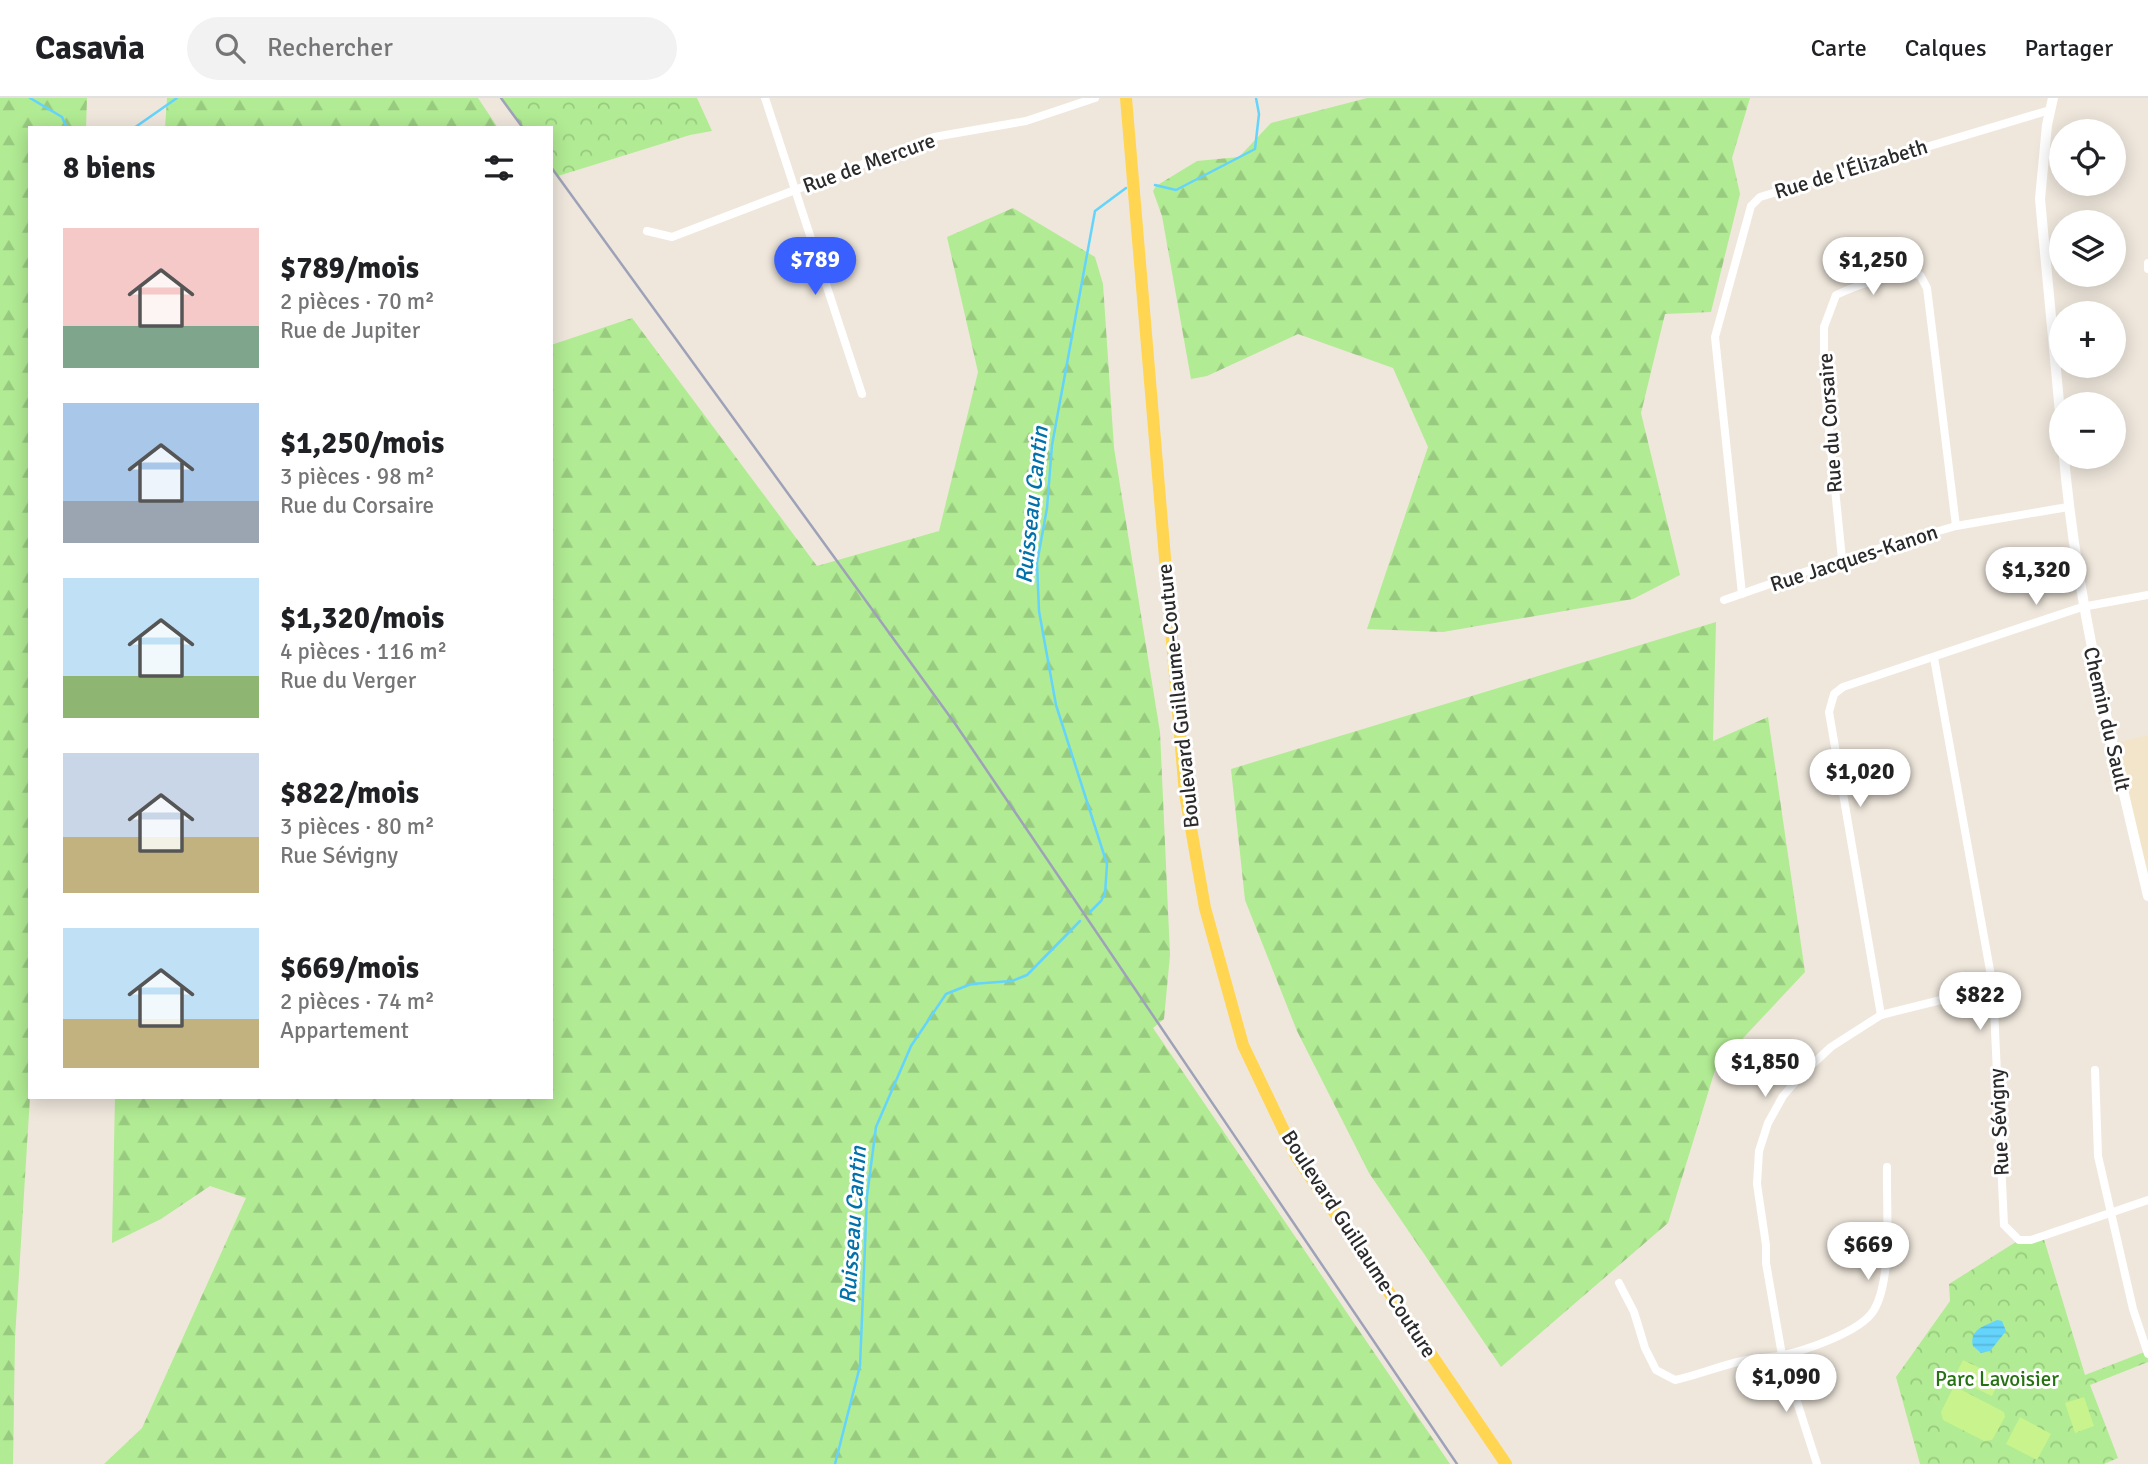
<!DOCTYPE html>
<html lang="fr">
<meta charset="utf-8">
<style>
body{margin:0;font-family:Signika,sans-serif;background:#f2f2f2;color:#202124;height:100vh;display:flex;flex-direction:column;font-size:26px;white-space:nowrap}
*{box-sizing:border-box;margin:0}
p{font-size:23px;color:#757577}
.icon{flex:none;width:38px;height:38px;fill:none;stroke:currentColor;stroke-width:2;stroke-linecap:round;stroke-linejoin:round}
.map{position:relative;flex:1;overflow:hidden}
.side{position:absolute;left:28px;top:28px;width:525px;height:973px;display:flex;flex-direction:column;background:#fff;border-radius:0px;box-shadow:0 4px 18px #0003}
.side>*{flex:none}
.tools{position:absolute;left:2049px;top:21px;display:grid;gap:14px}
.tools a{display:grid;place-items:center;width:77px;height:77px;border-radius:50%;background:#fff;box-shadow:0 4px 18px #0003;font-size:35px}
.price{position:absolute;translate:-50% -60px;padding:0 16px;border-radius:24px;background:#fff;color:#222;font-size:23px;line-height:46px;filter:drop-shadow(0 2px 4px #0008)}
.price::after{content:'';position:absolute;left:50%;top:42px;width:21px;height:16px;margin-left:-10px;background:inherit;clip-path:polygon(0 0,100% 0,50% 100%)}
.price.current{background:#395fff;color:#fff}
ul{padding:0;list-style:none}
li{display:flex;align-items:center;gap:21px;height:175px;padding:0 35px}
li span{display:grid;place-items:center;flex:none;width:196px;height:140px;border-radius:0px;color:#555}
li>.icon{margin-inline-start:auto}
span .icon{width:84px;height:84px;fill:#fffc;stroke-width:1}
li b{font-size:30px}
h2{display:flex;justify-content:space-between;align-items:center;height:84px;padding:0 35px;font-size:30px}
header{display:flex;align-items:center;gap:42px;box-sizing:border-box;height:98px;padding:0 35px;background:#fff;border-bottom:2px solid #e0e0e0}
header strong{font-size:33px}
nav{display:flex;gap:38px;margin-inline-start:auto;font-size:24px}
.search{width:490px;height:63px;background:#f2f2f2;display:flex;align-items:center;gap:18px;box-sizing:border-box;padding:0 24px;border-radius:38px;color:#757577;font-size:26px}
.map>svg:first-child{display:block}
.education{fill:#f2e5ca}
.forest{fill:url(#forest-firs)}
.park{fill:url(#park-crowns)}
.pitch{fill:#c9f48d}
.water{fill:url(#water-rules)}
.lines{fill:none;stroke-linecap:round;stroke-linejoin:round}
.stream{stroke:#64d4fc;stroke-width:2.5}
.minor{stroke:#fff;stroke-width:8}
.tertiary{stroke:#fff;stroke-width:10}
.primary{stroke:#ffd551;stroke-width:12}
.rail{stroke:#9ea2b8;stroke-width:2.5}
.labels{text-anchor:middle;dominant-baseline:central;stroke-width:6;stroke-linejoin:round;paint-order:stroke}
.street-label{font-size:21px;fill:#2b2b2b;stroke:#fff}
.park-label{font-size:21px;fill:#267212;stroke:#fff}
.water-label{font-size:23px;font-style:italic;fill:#0071ab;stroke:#fff}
</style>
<header>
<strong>Casavia</strong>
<div class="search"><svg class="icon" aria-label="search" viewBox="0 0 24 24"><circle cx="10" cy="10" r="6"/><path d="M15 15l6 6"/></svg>Rechercher</div>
<nav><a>Carte</a><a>Calques</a><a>Partager</a></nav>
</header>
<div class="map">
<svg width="2148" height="1366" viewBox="0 0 2148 1366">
<defs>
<pattern id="forest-firs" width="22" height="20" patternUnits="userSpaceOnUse" patternTransform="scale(1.75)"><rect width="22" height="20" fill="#b1eb93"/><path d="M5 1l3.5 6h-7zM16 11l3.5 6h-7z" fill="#98ca7f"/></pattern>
<pattern id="park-crowns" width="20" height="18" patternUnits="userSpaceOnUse" patternTransform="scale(1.75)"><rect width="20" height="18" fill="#b1eb93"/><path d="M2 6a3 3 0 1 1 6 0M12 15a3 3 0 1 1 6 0" fill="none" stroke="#98ca7f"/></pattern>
<pattern id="water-rules" width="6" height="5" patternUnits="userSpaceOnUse" patternTransform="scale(1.75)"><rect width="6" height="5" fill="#64d4fc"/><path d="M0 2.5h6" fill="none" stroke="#57b6d8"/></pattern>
</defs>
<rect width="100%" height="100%" fill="#efe7dc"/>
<polygon class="education" points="2148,637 2148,798 2112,646"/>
<g class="forest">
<polygon points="0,0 87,0 86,30 30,30 30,999 15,1240 13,1366 0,1366"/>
<polygon points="167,0 478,0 498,30 165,30"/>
<polygon points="1367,0 1750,0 1732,60 1740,96 1711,214 1665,216 1641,315 1680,477 1633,501 1443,534 1367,531 1428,349 1393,270 1298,236 1207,278 1191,281 1162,118 1153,93 1156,88 1197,63 1239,59 1271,25"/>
<polygon points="1013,110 1095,159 1103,186 1114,350 1160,634 1170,857 1164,921 1153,930 1450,1366 104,1366 142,1330 246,1100 210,1088 161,1121 112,1145 115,999 551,999 551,247 632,220 817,468 939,433 978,274 947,139"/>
<polygon points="1716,524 1713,643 1768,619 1805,874 1716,969 1668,1125 1501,1269 1369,1075 1297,933 1245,802 1231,671"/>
</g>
<g class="park">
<polygon points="501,0 697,0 712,33 690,37 558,78 551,69 551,30 523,30"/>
<polygon points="2043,1138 2085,1277 2147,1253 2148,1264 2090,1287 2118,1360 2104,1366 1920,1366 1896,1279 1950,1203 1949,1186 2019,1142"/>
</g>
<g class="pitch">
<polygon points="1963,1262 2001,1280 1992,1298 1954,1280"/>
<polygon points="1953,1290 1958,1290 2004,1314 2005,1319 1992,1342 1984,1343 1943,1322 1941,1314"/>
<polygon points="2084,1299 2094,1328 2075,1335 2065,1305"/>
<polygon points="2020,1319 2051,1336 2037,1362 2006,1346"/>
</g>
<path class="water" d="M1997 1222 2002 1223 2006 1233 1990 1253 1981 1255 1973 1248C1969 1231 1985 1228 1997 1222Z"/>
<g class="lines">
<g class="stream">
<polyline points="30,0 62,19 67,30"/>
<polyline points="134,30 177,0"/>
<polyline points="1155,87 1176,92 1255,51 1259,16 1256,0"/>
<polyline points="1090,814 1101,803 1105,796 1107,766 1056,607 1039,513 1037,465 1047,410 1052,347 1095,113 1126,90"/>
<polyline points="835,1366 860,1268 867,1098 876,1029 911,948 946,896 971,886 1012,883 1027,877 1080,823"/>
</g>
<g class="minor">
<polyline points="765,0 862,296"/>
<polyline points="647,133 672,139 934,39 1026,23 1095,0"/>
<polyline points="2148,165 2148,171"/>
<path d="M1842 461 1824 280V229L1836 197C1857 187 1898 173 1920 177L1927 190 1956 428"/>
<polyline points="1742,496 1715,239 1751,108 1760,99 2050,12"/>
<polyline points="1724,502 1842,461 1956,428 2068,409"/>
<polyline points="1934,560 1993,889 2004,1127 2019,1142 2031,1142 2148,1102"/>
<polyline points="1881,917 1829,614 1834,596 1843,589 2082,509 2148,497"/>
<polyline points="2095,972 2098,1058 2133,1211 2148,1256"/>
<path d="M1619 1185 1634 1214 1645 1250 1656 1272 1675 1282C1698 1277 1719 1268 1742 1263 1754 1260 1767 1260 1779 1258 1804 1253 1861 1234 1874 1212 1893 1180 1886 1107 1887 1069"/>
<polyline points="1817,1366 1782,1257 1766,1165 1766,1147 1757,1086 1759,1053 1768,1025 1783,998 1803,975 1831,949 1881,917 1993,889"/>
</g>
<g class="tertiary">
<polyline points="2053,0 2047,27 2040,101 2062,336"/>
<path d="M2064 359C2077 508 2114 653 2148 798"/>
</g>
<polyline class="primary" points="1126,0 1185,696 1205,810 1243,947 1296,1058 1506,1366"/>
<g class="rail">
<polyline points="501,0 523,30"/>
<polyline points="551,69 956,627 1457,1366"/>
</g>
</g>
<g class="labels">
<g class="street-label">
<text transform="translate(869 65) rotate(-20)">Rue de Mercure</text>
<text transform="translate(1851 71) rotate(-17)">Rue de l'Élizabeth</text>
<text transform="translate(1830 325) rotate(-94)">Rue du Corsaire</text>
<text transform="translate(1854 460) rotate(-18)">Rue Jacques-Kanon</text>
<text transform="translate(1178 598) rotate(-96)">Boulevard Guillaume-Couture</text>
<text transform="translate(2107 621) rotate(77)">Chemin du Sault</text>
<text transform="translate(1999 1024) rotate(-93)">Rue Sévigny</text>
<text transform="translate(1359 1146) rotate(57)">Boulevard Guillaume-Couture</text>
</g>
<g class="park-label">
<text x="1997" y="1281">Parc Lavoisier</text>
</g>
<g class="water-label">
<text transform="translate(1032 407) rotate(-84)">Ruisseau Cantin</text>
<text transform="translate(853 1127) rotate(-86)">Ruisseau Cantin</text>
</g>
</g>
</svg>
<div class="tools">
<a><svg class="icon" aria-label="locate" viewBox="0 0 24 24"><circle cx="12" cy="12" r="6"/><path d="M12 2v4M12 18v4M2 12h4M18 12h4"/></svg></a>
<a><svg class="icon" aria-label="layers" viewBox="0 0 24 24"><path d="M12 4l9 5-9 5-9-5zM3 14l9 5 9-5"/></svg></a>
<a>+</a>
<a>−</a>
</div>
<b class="price current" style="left:815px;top:199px">$789</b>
<b class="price" style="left:1873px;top:199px">$1,250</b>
<b class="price" style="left:2036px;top:509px">$1,320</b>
<b class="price" style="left:1860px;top:711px">$1,020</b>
<b class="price" style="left:1980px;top:934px">$822</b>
<b class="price" style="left:1765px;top:1001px">$1,850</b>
<b class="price" style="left:1868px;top:1184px">$669</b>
<b class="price" style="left:1786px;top:1316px">$1,090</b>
<section class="side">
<h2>8 biens<svg class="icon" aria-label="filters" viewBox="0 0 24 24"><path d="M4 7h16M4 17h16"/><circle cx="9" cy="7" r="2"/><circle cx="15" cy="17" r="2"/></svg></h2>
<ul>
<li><span style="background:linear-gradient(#f6c9c9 70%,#7fa58c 0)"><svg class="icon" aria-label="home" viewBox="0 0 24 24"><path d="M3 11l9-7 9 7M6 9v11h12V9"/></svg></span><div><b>$789/mois</b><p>2 pièces · 70 m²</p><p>Rue de Jupiter</p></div></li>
<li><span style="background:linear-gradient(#a9c7e8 70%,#9aa5b1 0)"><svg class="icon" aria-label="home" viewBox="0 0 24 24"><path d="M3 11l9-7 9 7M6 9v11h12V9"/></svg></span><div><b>$1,250/mois</b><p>3 pièces · 98 m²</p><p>Rue du Corsaire</p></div></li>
<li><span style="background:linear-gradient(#bfe0f5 70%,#8fb573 0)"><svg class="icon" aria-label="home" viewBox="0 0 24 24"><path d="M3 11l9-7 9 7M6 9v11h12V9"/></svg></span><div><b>$1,320/mois</b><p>4 pièces · 116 m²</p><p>Rue du Verger</p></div></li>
<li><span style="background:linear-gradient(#c9d6e8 60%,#c2b280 0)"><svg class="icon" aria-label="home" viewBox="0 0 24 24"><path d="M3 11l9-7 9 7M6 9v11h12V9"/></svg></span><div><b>$822/mois</b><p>3 pièces · 80 m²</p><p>Rue Sévigny</p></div></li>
<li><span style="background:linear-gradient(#bfe0f5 65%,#c2b280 0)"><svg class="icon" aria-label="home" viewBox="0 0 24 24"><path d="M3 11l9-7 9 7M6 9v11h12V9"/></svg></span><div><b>$669/mois</b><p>2 pièces · 74 m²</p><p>Appartement</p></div></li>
</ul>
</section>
</div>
